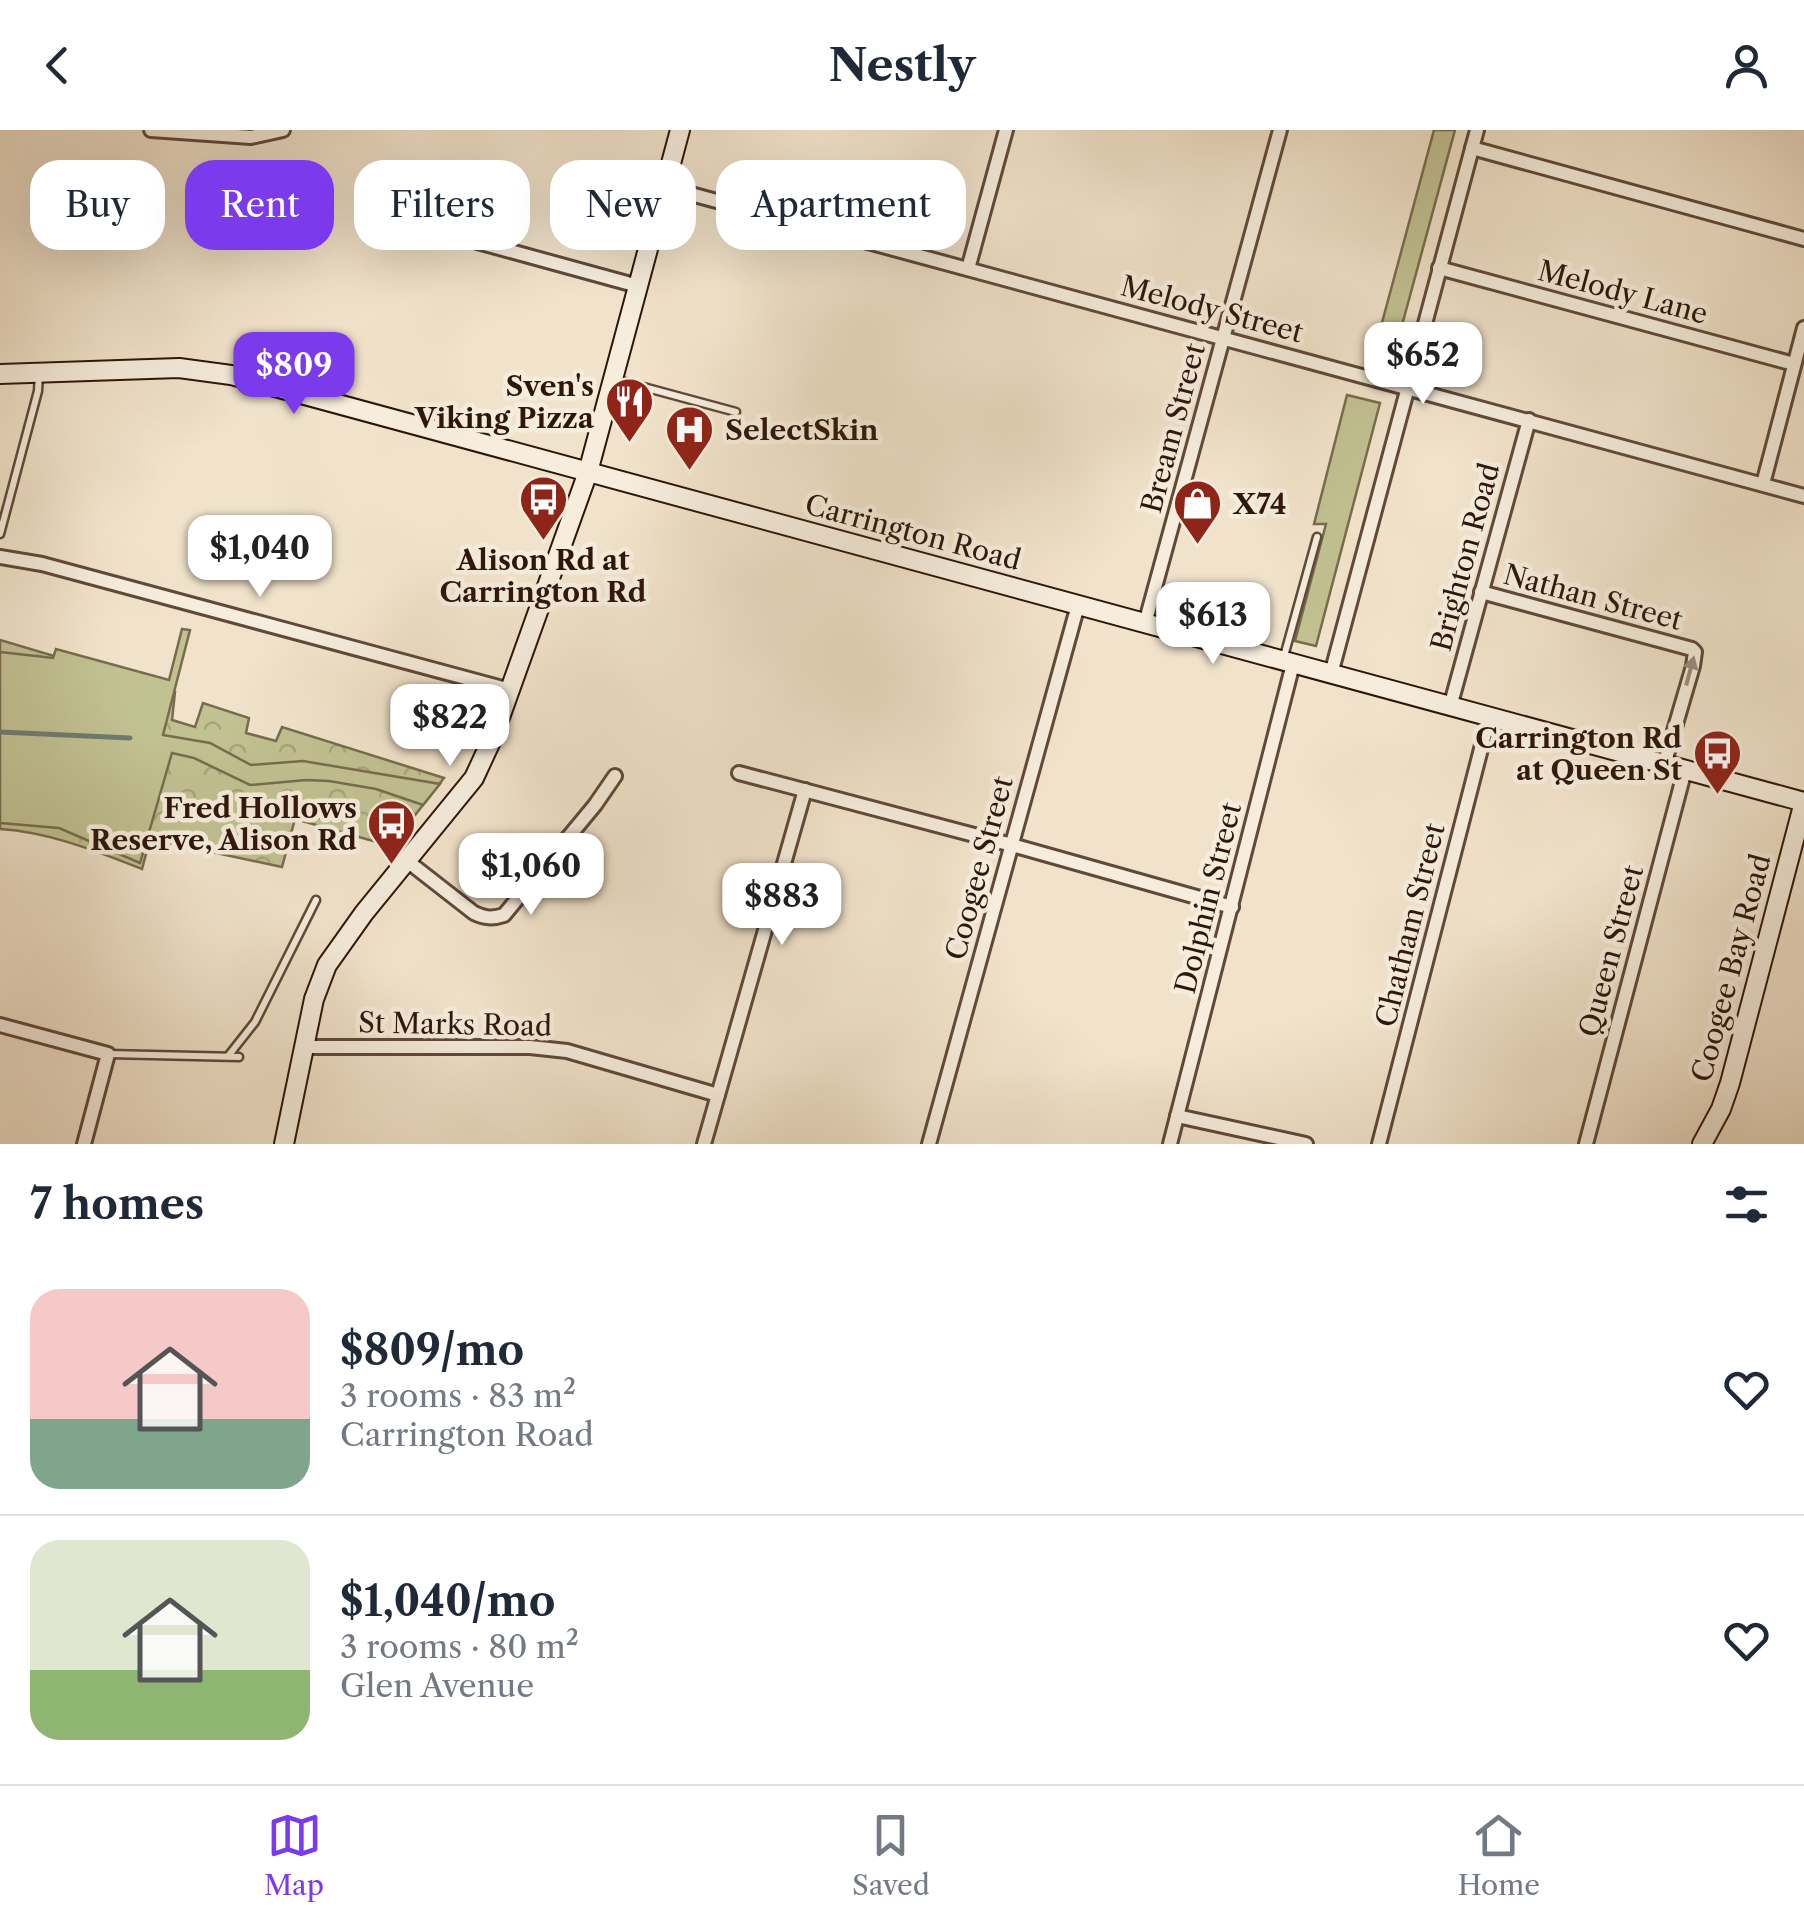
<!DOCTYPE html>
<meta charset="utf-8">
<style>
body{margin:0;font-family:"Libre Caslon Text",serif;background:#f6f6f7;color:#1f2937;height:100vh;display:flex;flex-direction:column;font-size:38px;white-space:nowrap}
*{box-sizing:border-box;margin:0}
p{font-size:32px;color:#747a83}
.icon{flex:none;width:55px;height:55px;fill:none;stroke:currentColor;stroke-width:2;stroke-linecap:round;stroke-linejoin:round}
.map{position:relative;height:1014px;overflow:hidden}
.side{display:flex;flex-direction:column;background:#fff;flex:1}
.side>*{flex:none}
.guide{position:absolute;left:30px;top:30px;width:1000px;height:90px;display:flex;gap:20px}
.price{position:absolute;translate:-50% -85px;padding:0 22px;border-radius:20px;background:#fff;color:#222;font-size:32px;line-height:65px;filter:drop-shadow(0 2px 5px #0008)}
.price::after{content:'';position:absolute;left:50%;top:60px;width:30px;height:22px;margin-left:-15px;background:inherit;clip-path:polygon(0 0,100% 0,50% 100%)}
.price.selected{background:#7c3aed;color:#fff}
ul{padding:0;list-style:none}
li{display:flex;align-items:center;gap:30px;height:250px;padding:0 30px}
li+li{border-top:2px solid #e0e1e3}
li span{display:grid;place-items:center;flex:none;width:280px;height:200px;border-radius:30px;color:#555}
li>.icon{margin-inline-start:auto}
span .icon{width:120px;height:120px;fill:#fffc;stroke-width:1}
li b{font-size:42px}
h2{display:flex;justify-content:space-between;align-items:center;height:120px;padding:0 30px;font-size:42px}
.tag{padding:0 35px;border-radius:30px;background:#fff;box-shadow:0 10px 40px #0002;font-size:35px;line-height:90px}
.tag.selected{background:#7c3aed;color:#fff}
header{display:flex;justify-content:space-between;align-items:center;height:130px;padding:0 30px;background:#fff;font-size:45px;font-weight:700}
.tabs{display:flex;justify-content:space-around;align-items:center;height:140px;border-top:2px solid #e0e1e3;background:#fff;font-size:28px;color:#747a83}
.tabs a{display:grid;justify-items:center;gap:5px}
.tabs .selected{color:#7c3aed}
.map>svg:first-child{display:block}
.forest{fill:url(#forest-crowns);stroke:#786c4d;stroke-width:2.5}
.green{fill:#c1c192;stroke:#786c4d;stroke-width:2.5}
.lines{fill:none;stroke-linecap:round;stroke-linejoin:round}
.stream{stroke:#6f7b70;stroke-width:5}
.lane-casing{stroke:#5f4939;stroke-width:11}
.street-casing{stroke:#5f4939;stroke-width:18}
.secondary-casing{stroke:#2e1608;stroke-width:22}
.lane{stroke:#f6eddd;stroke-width:6}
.street{stroke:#f6eddd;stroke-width:12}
.secondary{stroke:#f6eddd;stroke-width:18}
.oneway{fill:#9c8c7d}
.labels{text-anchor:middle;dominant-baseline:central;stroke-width:9;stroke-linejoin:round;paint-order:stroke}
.street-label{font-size:28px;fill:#2e1608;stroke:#f6eddd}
.poi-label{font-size:28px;font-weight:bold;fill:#2e1608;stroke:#f6eddd;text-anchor:end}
</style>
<header><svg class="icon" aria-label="back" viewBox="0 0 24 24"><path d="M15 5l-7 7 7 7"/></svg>Nestly<svg class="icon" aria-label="person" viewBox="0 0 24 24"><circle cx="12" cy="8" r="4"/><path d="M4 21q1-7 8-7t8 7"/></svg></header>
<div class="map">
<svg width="1804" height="1014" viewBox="0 0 1804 1014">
<defs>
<pattern id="forest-crowns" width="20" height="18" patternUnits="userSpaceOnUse" patternTransform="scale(2.5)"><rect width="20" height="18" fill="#c1c192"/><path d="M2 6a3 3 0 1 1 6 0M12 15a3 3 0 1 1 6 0" fill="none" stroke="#a6a57c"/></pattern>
</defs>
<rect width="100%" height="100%" fill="#f1e3cb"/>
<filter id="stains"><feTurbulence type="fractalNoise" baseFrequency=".002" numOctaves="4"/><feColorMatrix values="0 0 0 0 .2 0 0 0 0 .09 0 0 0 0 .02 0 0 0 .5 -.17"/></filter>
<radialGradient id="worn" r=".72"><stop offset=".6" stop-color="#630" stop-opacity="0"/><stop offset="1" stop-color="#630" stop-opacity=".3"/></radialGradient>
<path class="forest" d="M0 510 175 562 172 590 195 597 203 573 249 588 246 603 276 611 282 597 444 648 391 716 295 689 282 737 150 709 142 739C96 721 49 702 0 699Z"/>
<g class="green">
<polygon points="1434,0 1455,0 1392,232 1373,226"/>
<polygon points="1347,265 1380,273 1316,516 1295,511 1326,394 1314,394"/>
<polygon points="182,499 190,500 163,605 210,613 251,635 303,631 440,654 423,675 376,659 329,651 306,650 250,655 194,628 172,623 140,733 59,698 0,693 0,522 53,528 56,519 169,550"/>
</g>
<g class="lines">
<polyline class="stream" points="0,602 130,608"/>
<defs>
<g id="lane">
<polyline points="614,249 736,282"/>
<polyline points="0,404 38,261 39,244"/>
<polyline points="1283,530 1317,407"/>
<polyline points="108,924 239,927"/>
<polyline points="229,925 255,892 316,770"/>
</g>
<g id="street">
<polyline points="151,0 251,7 283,0"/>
<polyline points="1472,18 1804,109"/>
<polyline points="665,57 1804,366"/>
<polyline points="408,93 638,156"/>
<polyline points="1439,138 1794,234"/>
<polyline points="968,139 1006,0"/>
<polyline points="1763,354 1804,198"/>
<polyline points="0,427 42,434 510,560"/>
<polyline points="1481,462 1692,519 1695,522 1693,536 1664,635"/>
<polyline points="1145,494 1280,0"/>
<polyline points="1331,544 1477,0"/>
<polyline points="1450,577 1529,290"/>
<polyline points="739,643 1012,715 1232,777"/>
<path d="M406 730 474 783C485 788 492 789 504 785L595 675 615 646"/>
<polyline points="0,895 108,924 84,1014"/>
<polyline points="304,917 530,917 567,921 718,965"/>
<polyline points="1177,986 1306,1014"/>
<polyline points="704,1014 805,660"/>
<polyline points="929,1014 1078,475"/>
<polyline points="1170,1014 1293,534"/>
<polyline points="1379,1014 1489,588"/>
<polyline points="1586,1014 1685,640"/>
</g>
<g id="secondary">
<polyline points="0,244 179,238 231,245 1804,672"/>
<polyline points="284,1014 314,869 327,835 364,783 474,648 493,607 588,342 680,0"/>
<polyline points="1702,1014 1721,979 1730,953 1804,672"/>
</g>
</defs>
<use href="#lane" class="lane-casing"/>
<use href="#street" class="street-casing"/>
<use href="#secondary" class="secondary-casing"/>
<use href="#lane" class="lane"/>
<use href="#street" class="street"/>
<use href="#secondary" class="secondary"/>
</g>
<defs><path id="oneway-solid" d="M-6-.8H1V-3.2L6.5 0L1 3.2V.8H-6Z" transform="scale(2.5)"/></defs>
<use class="oneway" href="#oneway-solid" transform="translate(1690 541) rotate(-75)"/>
<defs>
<symbol id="restaurant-pin" viewBox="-11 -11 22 30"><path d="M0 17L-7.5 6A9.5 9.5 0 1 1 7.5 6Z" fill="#8f2418" stroke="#f6eddd"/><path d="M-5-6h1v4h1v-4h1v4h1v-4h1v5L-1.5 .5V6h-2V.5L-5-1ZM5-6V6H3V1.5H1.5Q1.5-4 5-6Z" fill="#fff"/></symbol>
<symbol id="hospital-pin" viewBox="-11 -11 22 30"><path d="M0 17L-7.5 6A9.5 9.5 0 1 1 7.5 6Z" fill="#8f2418" stroke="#f6eddd"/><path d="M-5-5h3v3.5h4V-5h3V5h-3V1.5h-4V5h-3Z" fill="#fff"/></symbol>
<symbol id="bus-pin" viewBox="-11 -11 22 30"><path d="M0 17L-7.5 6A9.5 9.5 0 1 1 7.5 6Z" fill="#8f2418" stroke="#f6eddd"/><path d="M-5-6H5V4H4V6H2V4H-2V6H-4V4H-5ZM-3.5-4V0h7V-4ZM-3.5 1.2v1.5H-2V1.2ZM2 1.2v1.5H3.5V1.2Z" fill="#fff"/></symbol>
<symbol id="shop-pin" viewBox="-11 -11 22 30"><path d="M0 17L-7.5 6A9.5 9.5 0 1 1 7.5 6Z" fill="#8f2418" stroke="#f6eddd"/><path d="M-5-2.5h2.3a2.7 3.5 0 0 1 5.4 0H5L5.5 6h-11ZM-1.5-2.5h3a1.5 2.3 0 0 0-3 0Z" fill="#fff"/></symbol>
</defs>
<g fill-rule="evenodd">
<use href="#restaurant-pin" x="602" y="244" width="55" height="75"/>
<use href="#hospital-pin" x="662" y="272" width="55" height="75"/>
<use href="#bus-pin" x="516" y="342" width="55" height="75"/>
<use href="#shop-pin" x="1170" y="346" width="55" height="75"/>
<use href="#bus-pin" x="1690" y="596" width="55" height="75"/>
<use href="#bus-pin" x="364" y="666" width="55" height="75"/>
</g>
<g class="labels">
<g class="street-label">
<text transform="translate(1623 162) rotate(15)">Melody Lane</text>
<text transform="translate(1212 179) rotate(15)">Melody Street</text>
<text transform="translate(1173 298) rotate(-75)">Bream Street</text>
<text transform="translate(913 402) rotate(15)">Carrington Road</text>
<text transform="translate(1465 427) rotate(-75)">Brighton Road</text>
<text transform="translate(1593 467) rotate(15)">Nathan Street</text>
<text transform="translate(979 738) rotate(-75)">Coogee Street</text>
<text transform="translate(1208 768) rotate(-76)">Dolphin Street</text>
<text transform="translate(1410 795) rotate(-76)">Chatham Street</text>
<text transform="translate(1611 821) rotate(-75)">Queen Street</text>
<text transform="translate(1731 838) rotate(-75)">Coogee Bay Road</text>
<text transform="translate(455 894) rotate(1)">St Marks Road</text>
</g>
<g class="poi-label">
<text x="594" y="256">Sven's<tspan x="594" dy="32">Viking Pizza</tspan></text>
<text x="725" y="300" text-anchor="start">SelectSkin</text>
<text x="1233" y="374" text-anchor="start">X74</text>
<text x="543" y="430" text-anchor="middle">Alison Rd at<tspan x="543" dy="32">Carrington Rd</tspan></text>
<text x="1682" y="608">Carrington Rd<tspan x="1682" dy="32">at Queen St</tspan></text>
<text x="357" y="678">Fred Hollows<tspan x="357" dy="32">Reserve, Alison Rd</tspan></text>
</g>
</g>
<rect width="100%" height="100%" filter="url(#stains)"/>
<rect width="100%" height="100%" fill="url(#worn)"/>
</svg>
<b class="price" style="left:1423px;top:277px">$652</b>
<b class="price selected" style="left:294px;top:287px">$809</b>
<b class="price" style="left:260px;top:470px">$1,040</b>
<b class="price" style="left:1213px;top:537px">$613</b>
<b class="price" style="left:450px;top:639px">$822</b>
<b class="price" style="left:531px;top:788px">$1,060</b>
<b class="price" style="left:782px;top:818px">$883</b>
<div class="guide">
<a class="tag">Buy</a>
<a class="tag selected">Rent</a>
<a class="tag">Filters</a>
<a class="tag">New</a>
<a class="tag">Apartment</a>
</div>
</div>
<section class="side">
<h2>7 homes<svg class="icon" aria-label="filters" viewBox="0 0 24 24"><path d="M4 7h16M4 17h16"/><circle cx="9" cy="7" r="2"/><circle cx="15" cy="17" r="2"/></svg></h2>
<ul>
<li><span style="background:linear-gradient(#f6c9c9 65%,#7fa58c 0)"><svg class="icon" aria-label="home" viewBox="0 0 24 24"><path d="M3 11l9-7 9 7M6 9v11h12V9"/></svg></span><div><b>$809/mo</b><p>3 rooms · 83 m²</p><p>Carrington Road</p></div><svg class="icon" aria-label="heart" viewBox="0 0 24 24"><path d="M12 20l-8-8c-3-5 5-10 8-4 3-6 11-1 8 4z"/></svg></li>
<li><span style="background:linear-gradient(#dfe7d0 65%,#8fb573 0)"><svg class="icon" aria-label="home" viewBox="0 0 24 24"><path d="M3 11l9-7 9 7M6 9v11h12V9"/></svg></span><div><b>$1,040/mo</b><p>3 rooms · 80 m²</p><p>Glen Avenue</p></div><svg class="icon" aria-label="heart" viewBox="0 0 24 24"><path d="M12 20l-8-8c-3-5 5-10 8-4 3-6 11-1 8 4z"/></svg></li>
</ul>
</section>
<nav class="tabs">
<a class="selected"><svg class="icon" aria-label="map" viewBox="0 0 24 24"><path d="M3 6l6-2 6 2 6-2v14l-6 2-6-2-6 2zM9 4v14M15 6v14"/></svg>Map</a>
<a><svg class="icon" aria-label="saved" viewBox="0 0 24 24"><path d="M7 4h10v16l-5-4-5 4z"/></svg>Saved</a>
<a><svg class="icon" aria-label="home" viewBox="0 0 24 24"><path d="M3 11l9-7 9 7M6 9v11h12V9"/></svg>Home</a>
</nav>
